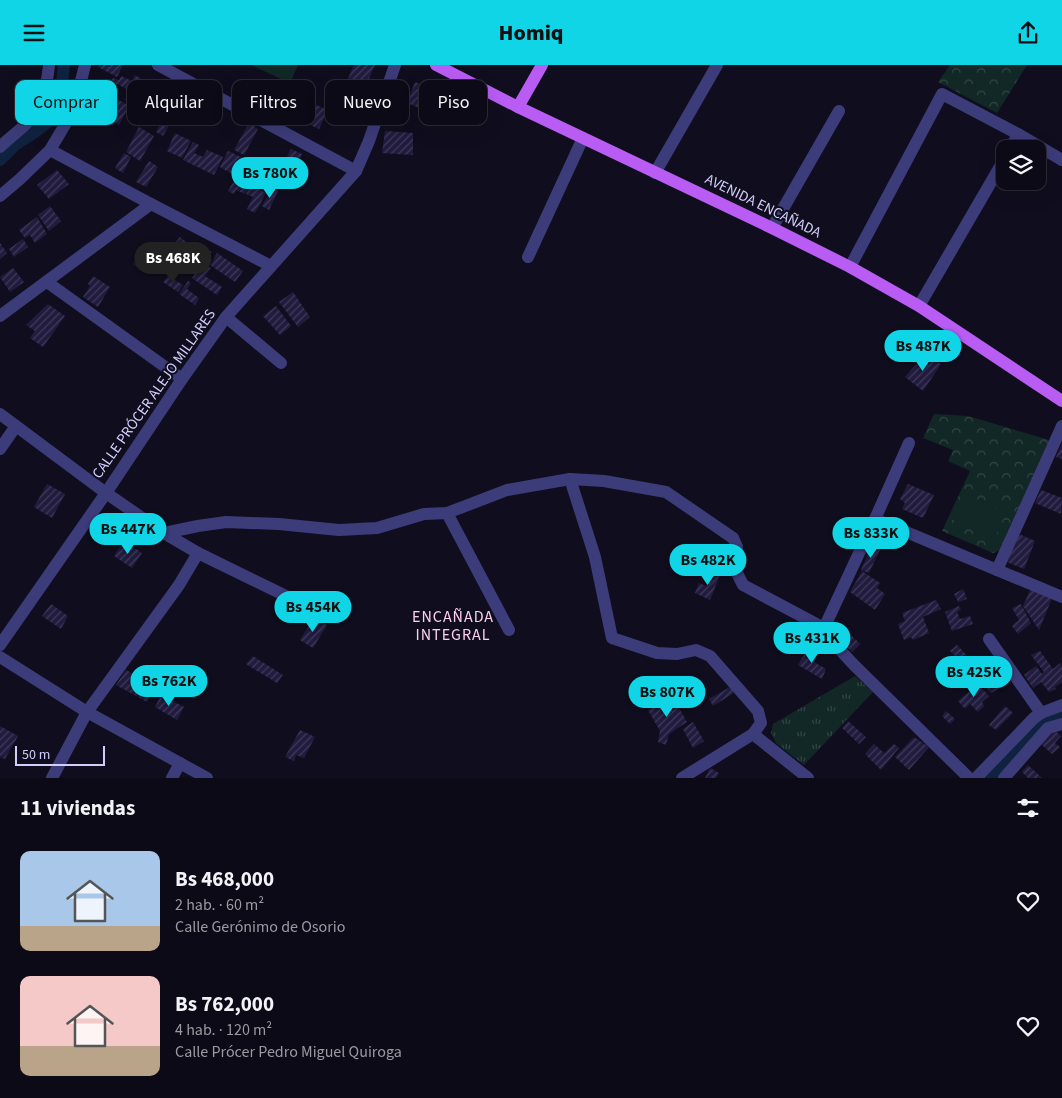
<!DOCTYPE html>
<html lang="es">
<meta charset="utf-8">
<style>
body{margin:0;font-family:"Source Sans 3",sans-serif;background:#15131f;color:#f1f3f6;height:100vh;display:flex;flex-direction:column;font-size:19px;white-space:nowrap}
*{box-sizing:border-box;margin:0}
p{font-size:16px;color:#9a9aa1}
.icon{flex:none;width:28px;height:28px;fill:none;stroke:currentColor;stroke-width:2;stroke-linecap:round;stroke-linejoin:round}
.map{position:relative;height:713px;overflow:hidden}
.details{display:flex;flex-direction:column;background:#0c0a16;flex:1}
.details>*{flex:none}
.guide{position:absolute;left:15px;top:15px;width:500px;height:45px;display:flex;gap:10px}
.fabs{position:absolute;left:996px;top:75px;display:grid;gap:10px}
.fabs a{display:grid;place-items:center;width:50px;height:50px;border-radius:10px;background:#0c0a16;box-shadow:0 5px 20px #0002,0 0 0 1px #2c2b35;font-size:25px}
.scale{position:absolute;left:15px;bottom:12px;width:90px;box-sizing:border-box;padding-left:5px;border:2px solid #d2cefc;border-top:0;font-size:14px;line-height:18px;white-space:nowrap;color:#d2cefc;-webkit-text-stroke:4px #100e1e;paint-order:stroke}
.price{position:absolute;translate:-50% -42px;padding:0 11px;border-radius:18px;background:#0fd5e6;color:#111;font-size:16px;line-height:32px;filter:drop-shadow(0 1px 2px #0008)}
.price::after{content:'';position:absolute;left:50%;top:30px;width:15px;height:11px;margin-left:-8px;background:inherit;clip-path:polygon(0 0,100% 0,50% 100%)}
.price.current{background:#222;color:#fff}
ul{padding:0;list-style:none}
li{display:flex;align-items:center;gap:15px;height:125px;padding:0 20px}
li span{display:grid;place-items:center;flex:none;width:140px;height:100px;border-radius:10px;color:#555}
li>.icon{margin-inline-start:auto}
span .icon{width:60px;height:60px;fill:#fffc;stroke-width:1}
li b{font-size:21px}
h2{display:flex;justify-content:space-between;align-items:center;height:60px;padding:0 20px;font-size:21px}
.tag{padding:0 18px;border-radius:10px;background:#0c0a16;box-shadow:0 5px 20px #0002,0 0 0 1px #2c2b35;font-size:18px;line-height:45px}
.tag.current{background:#0fd5e6;color:#111}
header{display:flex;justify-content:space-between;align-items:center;height:65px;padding:0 20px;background:#0fd5e6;color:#111;font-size:22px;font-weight:800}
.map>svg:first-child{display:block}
.grass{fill:url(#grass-tufts)}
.park{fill:url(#park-crowns)}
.pitch{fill:#112826}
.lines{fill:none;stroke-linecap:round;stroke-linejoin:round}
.canal{stroke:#0f2341;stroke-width:12}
.building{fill:url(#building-hatch)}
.minor{stroke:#3d3c7a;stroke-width:12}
.major{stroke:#b95cf4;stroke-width:12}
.labels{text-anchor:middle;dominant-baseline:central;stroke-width:4;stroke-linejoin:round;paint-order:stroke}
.street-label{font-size:15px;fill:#d2cefc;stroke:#100e1e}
.neighbourhood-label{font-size:16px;letter-spacing:1px;fill:#fcd0ed;stroke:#100e1e}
</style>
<header><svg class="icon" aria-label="menu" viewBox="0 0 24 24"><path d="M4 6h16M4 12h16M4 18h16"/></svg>Homiq<svg class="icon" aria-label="share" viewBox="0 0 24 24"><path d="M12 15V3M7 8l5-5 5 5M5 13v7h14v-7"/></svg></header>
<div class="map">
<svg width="1062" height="713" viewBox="0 0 1062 713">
<defs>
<pattern id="grass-tufts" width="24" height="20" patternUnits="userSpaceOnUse" patternTransform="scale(1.25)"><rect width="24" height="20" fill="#112826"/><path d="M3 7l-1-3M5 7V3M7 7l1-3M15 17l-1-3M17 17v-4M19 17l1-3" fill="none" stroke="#334646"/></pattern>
<pattern id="park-crowns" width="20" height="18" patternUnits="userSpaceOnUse" patternTransform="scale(1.25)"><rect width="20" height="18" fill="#112826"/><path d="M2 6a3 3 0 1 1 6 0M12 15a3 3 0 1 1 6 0" fill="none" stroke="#334646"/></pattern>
<pattern id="building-hatch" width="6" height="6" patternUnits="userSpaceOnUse" patternTransform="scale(1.25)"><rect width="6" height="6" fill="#211b3e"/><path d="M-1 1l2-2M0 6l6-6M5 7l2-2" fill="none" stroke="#403b5b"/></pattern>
</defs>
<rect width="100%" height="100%" fill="#100e1e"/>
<polygon class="grass" points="855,611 873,627 804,700 776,678 771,668 773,659"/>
<g class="park">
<polygon points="950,0 1027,0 997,48 938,17"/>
<polygon points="934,349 968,351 1049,375 1001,485 993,488 942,466 970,406 948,396 953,385 923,373"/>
</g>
<g class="pitch">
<polygon points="253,0 298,0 290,18 253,1"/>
<polygon points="963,428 1006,447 995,473 952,454"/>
</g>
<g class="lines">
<g class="canal">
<polyline points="0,95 15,80 35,67 49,56 61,29 64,0"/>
<polyline points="990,713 1042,658 1049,652 1062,648"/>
</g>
</g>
<g class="building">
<polygon points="99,0 123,0 117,12 98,2"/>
<polygon points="354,0 375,0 351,55 333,47"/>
<polygon points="135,10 143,15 131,38 125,35 129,25 111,16 113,13 119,15 121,11 132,16"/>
<polygon points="261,17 276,23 267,41 254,34"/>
<polygon points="415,17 436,25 427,46 407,38"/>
<polygon points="96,22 129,41 119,60 105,52 109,42 106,41 108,36 93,28"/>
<polygon points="278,24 328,45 319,64 270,42"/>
<polygon points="89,42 96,45 93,53 85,49"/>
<polygon points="170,42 177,46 163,71 156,67"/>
<polygon points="249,58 258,64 244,90 234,85"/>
<polygon points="139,62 154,71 140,96 126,87"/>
<polygon points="385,66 413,68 413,90 382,88"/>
<polygon points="175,68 191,76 182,93 167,86"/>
<polygon points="193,77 199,80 194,88 203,92 207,85 223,92 214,110 183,95"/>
<polygon points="291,84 302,89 292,110 280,105"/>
<polygon points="228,86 243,93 234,110 220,102"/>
<polygon points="124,88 131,92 123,108 115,103"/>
<polygon points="246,92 253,95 243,113 236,110"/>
<polygon points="149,96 158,102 146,122 136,117"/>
<polygon points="57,105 69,119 49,134 37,120"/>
<polygon points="252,107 268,117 270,113 273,114 266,126 247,116"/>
<polygon points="236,112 250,119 245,129 236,125 234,129 228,126"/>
<polygon points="251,120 266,128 255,148 247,144 253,132 246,129"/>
<polygon points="272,123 278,126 269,145 262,141"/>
<polygon points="50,141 61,156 49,166 38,150"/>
<polygon points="37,152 47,169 35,178 30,170 25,173 19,165"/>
<polygon points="180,172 192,182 174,201 163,192"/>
<polygon points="23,174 28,182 14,192 9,184"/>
<polygon points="0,178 7,188 0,194"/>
<polygon points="147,178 163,188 147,209 133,199"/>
<polygon points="199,179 212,187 193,207 181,197"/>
<polygon points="217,188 243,206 235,217 210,200"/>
<polygon points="204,198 211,203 205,211 222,222 217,230 192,213"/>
<polygon points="13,203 24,217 10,227 0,212"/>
<polygon points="93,211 110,222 98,242 83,232 90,221 88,219"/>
<polygon points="168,211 183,220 178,227 163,217"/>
<polygon points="188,216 191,218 187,224 199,233 195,240 179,229"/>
<polygon points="293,227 310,252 298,262 279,237"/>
<polygon points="48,239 65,251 43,282 30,273 35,266 26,260"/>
<polygon points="276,241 291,261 280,270 263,251"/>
<polygon points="925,289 941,299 923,326 905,312"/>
<polygon points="1062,379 1062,394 1056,392"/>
<polygon points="47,419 65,429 52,453 34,442"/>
<polygon points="908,419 934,430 923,453 902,444 905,438 900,434"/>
<polygon points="1041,425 1062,433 1061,449 1035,438"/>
<polygon points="1019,469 1035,476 1024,504 1007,497"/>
<polygon points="124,476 142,488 132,503 114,491"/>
<polygon points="872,480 880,485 869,508 861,505"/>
<polygon points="706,504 720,510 710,535 695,528 699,518 706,521 712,511 705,508"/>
<polygon points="862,506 880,518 877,523 885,529 875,545 850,527"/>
<polygon points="1031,523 1052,533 1039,565 1023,541"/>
<polygon points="963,524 967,534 958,537 954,529"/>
<polygon points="936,535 941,544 923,552 929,568 913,575 911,572 904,575 898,559 905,556 902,548"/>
<polygon points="51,539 68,551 61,564 42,551"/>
<polygon points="1021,539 1031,558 1018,569 1012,561 1019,555 1012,543"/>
<polygon points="959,541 961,545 957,547 960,554 970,551 973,559 952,566 945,547"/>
<polygon points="314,553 327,560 313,583 300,575"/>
<polygon points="846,565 860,579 852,587 838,573"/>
<polygon points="957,580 977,601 988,594 1005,614 1000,617 1002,622 991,628 950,586"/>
<polygon points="807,585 818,589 814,597 826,604 822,614 798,600"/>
<polygon points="1040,586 1053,604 1060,598 1062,601 1062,617 1055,622 1056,624 1049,627 1041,617 1033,623 1024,610 1036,601 1042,609 1044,607 1031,590"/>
<polygon points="253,591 283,610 277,618 246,599"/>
<polygon points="126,605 156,621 147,637 116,620"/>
<polygon points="978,619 989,631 982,637 984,641 978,647 970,639 965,644 958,636"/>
<polygon points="730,622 734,628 713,641 709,634"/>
<polygon points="161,630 184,642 177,655 155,642"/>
<polygon points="672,631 687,657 669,669 666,680 658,677 660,666 648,645"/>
<polygon points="1005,641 1013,648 996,665 989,660"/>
<polygon points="946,646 955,654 950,659 942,651"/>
<polygon points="848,656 866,672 859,679 842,663"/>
<polygon points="693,657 704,676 693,683 683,664"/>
<polygon points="0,661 18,671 5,694 0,692"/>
<polygon points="300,665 315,672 304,693 296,690 294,696 285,692"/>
<polygon points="1054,665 1061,671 1055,678 1060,682 1052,689 1041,679"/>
<polygon points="914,672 929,682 909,705 895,692"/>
<polygon points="874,679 884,688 894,679 899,683 881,705 865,689"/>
<polygon points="1028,700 1042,713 1028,713 1022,707"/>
<polygon points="710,703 719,708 716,713 705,713"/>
</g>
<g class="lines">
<g class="minor">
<polyline points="158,0 356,106"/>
<path d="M0 82C8 74 16 68 24 61 41 45 47 22 49 0"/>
<polyline points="1010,84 1018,69"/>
<polyline points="50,85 151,139 271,201"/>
<polyline points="655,108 717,0"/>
<polyline points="0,131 20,114 50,85 66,58 79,24 85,0"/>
<polyline points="772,163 839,46"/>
<polyline points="528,192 583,73"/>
<polyline points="850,202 942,29 1018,69 1062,95"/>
<polyline points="47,217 182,314"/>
<polyline points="919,241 1005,93"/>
<polyline points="0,251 151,139"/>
<polyline points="226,252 281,298"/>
<polyline points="0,349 106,428 164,468 198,488 327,551"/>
<polyline points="0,384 16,361"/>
<polyline points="570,414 595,492 612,573 657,588 677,589 696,585 710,591 758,646 761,658 753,669 808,713"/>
<polyline points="447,448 509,565"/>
<polyline points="875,454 1062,532"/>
<polyline points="164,468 198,461 226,457 279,459 339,465 377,463 424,449 447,448 507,425 570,414 604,416 666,427 733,473 737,482 736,506 743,520 824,563 828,572 854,600 969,713"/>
<polyline points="997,505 1062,361"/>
<polyline points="824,563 875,454 909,378"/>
<polyline points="989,574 1041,648"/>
<polyline points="0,580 106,428 182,314 226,252 356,106 369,76 395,0"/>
<polyline points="0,592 87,647 207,713"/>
<polyline points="52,713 87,647 179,520 198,488"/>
<polyline points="172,713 180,698"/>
<polyline points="682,713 753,669"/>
<polyline points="976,713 1034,653 1041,648 1062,640"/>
<polyline points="1004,713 1048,663 1062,659"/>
</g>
<g class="major">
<polyline points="436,0 518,42 772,163 850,202 919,241 1062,336"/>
<polyline points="518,42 542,0"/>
</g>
</g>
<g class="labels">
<g class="street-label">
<text transform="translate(763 141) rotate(26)">AVENIDA ENCAÑADA</text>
<text transform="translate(154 329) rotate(-55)">CALLE PRÓCER ALEJO MILLARES</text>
</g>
<g class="neighbourhood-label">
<text x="453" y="552">ENCAÑADA<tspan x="453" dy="18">INTEGRAL</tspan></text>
</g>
</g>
</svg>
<div class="fabs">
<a><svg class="icon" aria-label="layers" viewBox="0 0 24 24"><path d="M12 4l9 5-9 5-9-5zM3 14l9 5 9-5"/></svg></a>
</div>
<div class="scale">50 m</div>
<b class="price" style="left:270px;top:134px">Bs 780K</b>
<b class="price current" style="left:173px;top:219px">Bs 468K</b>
<b class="price" style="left:923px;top:307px">Bs 487K</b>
<b class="price" style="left:128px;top:490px">Bs 447K</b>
<b class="price" style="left:871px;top:494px">Bs 833K</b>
<b class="price" style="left:708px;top:521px">Bs 482K</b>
<b class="price" style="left:313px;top:568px">Bs 454K</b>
<b class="price" style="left:812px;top:599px">Bs 431K</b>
<b class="price" style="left:974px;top:633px">Bs 425K</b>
<b class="price" style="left:169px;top:642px">Bs 762K</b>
<b class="price" style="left:667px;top:653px">Bs 807K</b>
<div class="guide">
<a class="tag current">Comprar</a>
<a class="tag">Alquilar</a>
<a class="tag">Filtros</a>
<a class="tag">Nuevo</a>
<a class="tag">Piso</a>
</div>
</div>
<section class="details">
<h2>11 viviendas<svg class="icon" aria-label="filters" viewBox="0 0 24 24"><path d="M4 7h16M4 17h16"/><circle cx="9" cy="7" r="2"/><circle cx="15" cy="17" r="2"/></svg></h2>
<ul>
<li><span style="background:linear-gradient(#a9c7e8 75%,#b9a48a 0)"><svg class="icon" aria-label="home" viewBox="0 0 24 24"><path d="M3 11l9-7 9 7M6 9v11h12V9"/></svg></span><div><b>Bs 468,000</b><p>2 hab. · 60 m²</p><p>Calle Gerónimo de Osorio</p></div><svg class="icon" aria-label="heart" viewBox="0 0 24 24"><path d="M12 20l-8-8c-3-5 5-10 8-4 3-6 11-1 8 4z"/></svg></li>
<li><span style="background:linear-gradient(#f6c9c9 70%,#b9a48a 0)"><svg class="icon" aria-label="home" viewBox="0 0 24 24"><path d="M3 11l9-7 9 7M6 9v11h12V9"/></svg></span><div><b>Bs 762,000</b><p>4 hab. · 120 m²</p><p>Calle Prócer Pedro Miguel Quiroga</p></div><svg class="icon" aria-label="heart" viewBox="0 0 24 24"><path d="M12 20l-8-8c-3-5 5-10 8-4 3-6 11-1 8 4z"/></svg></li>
</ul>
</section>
